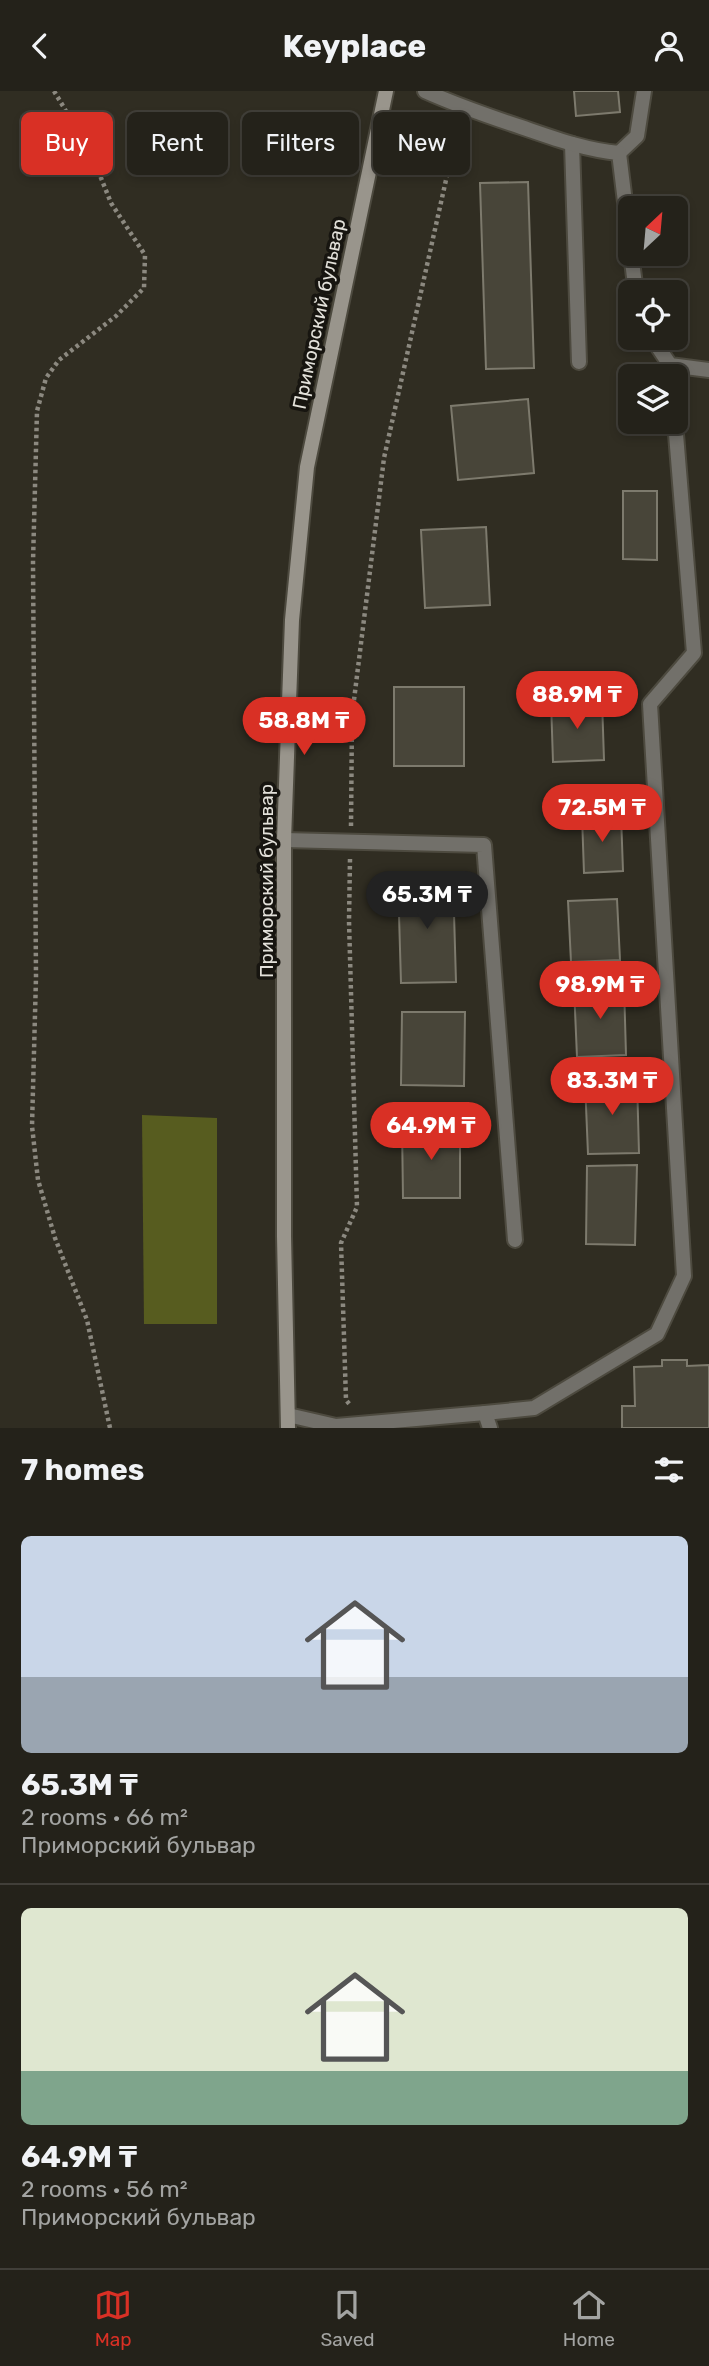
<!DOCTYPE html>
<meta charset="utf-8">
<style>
body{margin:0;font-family:Rubik,sans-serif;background:#2c2a23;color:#f1f3f6;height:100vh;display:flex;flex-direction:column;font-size:26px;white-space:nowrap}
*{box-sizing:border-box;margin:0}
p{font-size:23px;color:#a3a4a2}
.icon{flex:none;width:38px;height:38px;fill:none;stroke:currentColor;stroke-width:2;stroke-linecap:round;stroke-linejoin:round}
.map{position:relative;height:1337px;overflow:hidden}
.drawer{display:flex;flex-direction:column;background:#24221a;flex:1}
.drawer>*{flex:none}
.banner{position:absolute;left:21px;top:21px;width:668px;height:63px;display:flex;gap:14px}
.needle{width:46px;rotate:26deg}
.buttons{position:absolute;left:618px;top:105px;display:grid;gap:14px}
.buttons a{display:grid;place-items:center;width:70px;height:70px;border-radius:10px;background:#24221a;box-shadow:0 4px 10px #0003,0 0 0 2px #413f39;font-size:35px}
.price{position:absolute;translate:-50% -60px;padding:0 16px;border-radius:24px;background:#d93025;color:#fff;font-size:23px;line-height:46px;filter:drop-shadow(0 2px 4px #0008)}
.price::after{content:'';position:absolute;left:50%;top:42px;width:21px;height:16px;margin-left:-10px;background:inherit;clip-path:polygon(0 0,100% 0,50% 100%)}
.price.selected{background:#222;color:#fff}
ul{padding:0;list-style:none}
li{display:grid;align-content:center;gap:14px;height:371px;padding:0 21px}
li+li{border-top:2px solid #413f39}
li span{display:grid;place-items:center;height:217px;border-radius:10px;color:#555}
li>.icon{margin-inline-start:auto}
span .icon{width:126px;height:126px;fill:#fffc;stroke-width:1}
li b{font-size:30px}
h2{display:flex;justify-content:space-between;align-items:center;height:84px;padding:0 21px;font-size:30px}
.chip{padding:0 24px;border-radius:10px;background:#24221a;box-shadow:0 4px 10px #0003,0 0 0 2px #413f39;font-size:24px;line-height:63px}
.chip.selected{background:#d93025;color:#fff}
header{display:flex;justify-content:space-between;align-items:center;height:91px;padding:0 21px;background:#24221a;font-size:32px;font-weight:700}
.menu{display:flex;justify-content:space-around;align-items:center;height:98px;border-top:2px solid #413f39;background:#24221a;font-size:19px;color:#a3a4a2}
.menu a{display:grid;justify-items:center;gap:4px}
.menu .selected{color:#d93025}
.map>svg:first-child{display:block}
.green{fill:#575c1f}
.building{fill:#484539;stroke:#7d7a6d;stroke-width:2}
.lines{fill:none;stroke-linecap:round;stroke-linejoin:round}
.lane-casing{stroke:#4d4a3f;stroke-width:18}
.street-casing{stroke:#4d4a3f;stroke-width:18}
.secondary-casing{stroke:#4d4a3f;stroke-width:18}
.path{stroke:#8c8980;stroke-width:4.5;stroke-dasharray:3.5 3.5;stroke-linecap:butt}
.lane{stroke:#72706a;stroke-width:14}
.street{stroke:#72706a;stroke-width:14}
.secondary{stroke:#99958c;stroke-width:14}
.labels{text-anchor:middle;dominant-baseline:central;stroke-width:7;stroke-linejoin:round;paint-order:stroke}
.street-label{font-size:19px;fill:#e3e1da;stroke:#171510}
</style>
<header><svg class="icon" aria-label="back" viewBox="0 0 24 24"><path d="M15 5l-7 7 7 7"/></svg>Keyplace<svg class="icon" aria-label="person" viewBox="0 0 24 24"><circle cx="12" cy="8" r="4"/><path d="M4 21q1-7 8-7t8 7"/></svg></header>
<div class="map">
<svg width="709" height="1337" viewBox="0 0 709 1337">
<rect width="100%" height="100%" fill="#302d22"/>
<polygon class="green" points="142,1024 217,1027 217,1233 144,1233"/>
<g class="building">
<polygon points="574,0 618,0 620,21 576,25"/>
<polygon points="528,91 534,277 486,278 480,92"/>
<polygon points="528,308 534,382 458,389 451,315"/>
<polygon points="623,400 657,400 657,469 623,468"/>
<polygon points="486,436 490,514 425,517 421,439"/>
<rect x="394" y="596" width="70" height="79"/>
<polygon points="602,609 604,669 553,671 551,610"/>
<polygon points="621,724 623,780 584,782 582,725"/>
<polygon points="453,788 456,891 401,892 398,789"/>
<polygon points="617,808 620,869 571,871 568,810"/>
<polygon points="624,894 626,964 577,966 574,896"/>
<polygon points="402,921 465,921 464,995 401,994"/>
<polygon points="637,989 639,1062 588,1063 585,991"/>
<polygon points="402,1035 460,1035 460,1107 403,1107"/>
<polygon points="637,1074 635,1154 586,1153 587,1075"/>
<polygon points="662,1269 687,1269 687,1275 709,1274 709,1337 622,1337 622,1315 635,1315 634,1276 662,1275"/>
</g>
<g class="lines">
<defs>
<g id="lane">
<polyline points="572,53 579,271"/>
<polyline points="619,62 637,45 644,0"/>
<polyline points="284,749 484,754 515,1149"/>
<polyline points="485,1322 534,1317 657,1243 684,1185 650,613 694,562 675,331"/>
<polyline points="288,1324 336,1335 337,1337"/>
<polyline points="336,1335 485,1322 490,1337"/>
</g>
<g id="street">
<path d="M425 0C456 14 488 25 521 36 553 47 585 59 619 62L630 152"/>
<polyline points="631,163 636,201"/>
<polyline points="652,247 670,274 709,279"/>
</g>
<polyline id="secondary" points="288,1337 284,1145 284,749 292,529 307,376 386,0"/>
</defs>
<use href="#lane" class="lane-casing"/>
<use href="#street" class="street-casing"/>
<use href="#secondary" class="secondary-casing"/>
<g class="path">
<polyline points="54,0 91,62 111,112 145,164 144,197 116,225 59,269 46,287 37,320 33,471 36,886 32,1035 38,1089 55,1147 87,1229 110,1337"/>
<polyline points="351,735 352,625 384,367 448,80 453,32"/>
<polyline points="350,768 349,830 357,1116 341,1152 346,1309 351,1315"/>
</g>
<use href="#lane" class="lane"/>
<use href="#street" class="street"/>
<use href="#secondary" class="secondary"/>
</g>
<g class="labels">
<g class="street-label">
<text transform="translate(319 223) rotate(-78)">Приморский бульвар</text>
<text transform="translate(266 790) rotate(-90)">Приморский бульвар</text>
</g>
</g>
</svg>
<div class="buttons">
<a><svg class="needle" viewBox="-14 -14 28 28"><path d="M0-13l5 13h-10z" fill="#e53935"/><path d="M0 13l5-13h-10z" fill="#a3a4a2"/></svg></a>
<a><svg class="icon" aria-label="locate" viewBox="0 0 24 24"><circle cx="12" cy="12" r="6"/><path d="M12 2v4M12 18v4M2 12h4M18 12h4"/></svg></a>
<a><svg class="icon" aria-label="layers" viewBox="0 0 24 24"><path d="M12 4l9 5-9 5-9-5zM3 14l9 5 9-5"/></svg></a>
</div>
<b class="price" style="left:577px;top:640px">88.9M ₸</b>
<b class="price" style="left:304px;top:666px">58.8M ₸</b>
<b class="price" style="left:602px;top:753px">72.5M ₸</b>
<b class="price selected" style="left:427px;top:840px">65.3M ₸</b>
<b class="price" style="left:600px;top:930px">98.9M ₸</b>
<b class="price" style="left:612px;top:1026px">83.3M ₸</b>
<b class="price" style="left:431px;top:1071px">64.9M ₸</b>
<div class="banner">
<a class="chip selected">Buy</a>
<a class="chip">Rent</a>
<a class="chip">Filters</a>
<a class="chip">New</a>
</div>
</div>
<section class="drawer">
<h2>7 homes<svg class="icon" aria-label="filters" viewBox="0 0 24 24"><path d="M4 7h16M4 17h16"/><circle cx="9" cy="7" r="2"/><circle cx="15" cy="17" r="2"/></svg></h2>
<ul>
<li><span style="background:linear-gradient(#c9d6e8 65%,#9aa5b1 0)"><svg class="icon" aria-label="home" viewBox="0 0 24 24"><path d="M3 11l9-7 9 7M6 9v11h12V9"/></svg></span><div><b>65.3M ₸</b><p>2 rooms · 66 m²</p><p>Приморский бульвар</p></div></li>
<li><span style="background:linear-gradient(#dfe7d0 75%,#7fa58c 0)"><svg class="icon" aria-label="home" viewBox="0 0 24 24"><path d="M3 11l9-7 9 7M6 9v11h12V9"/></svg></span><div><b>64.9M ₸</b><p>2 rooms · 56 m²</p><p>Приморский бульвар</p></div></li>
</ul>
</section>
<nav class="menu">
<a class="selected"><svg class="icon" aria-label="map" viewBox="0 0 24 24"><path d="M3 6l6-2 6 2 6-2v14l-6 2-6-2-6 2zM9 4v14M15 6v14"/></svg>Map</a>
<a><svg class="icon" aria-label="saved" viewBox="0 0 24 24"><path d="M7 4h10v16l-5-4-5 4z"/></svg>Saved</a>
<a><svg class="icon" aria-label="home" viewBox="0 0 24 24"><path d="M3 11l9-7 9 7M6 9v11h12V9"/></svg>Home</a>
</nav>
